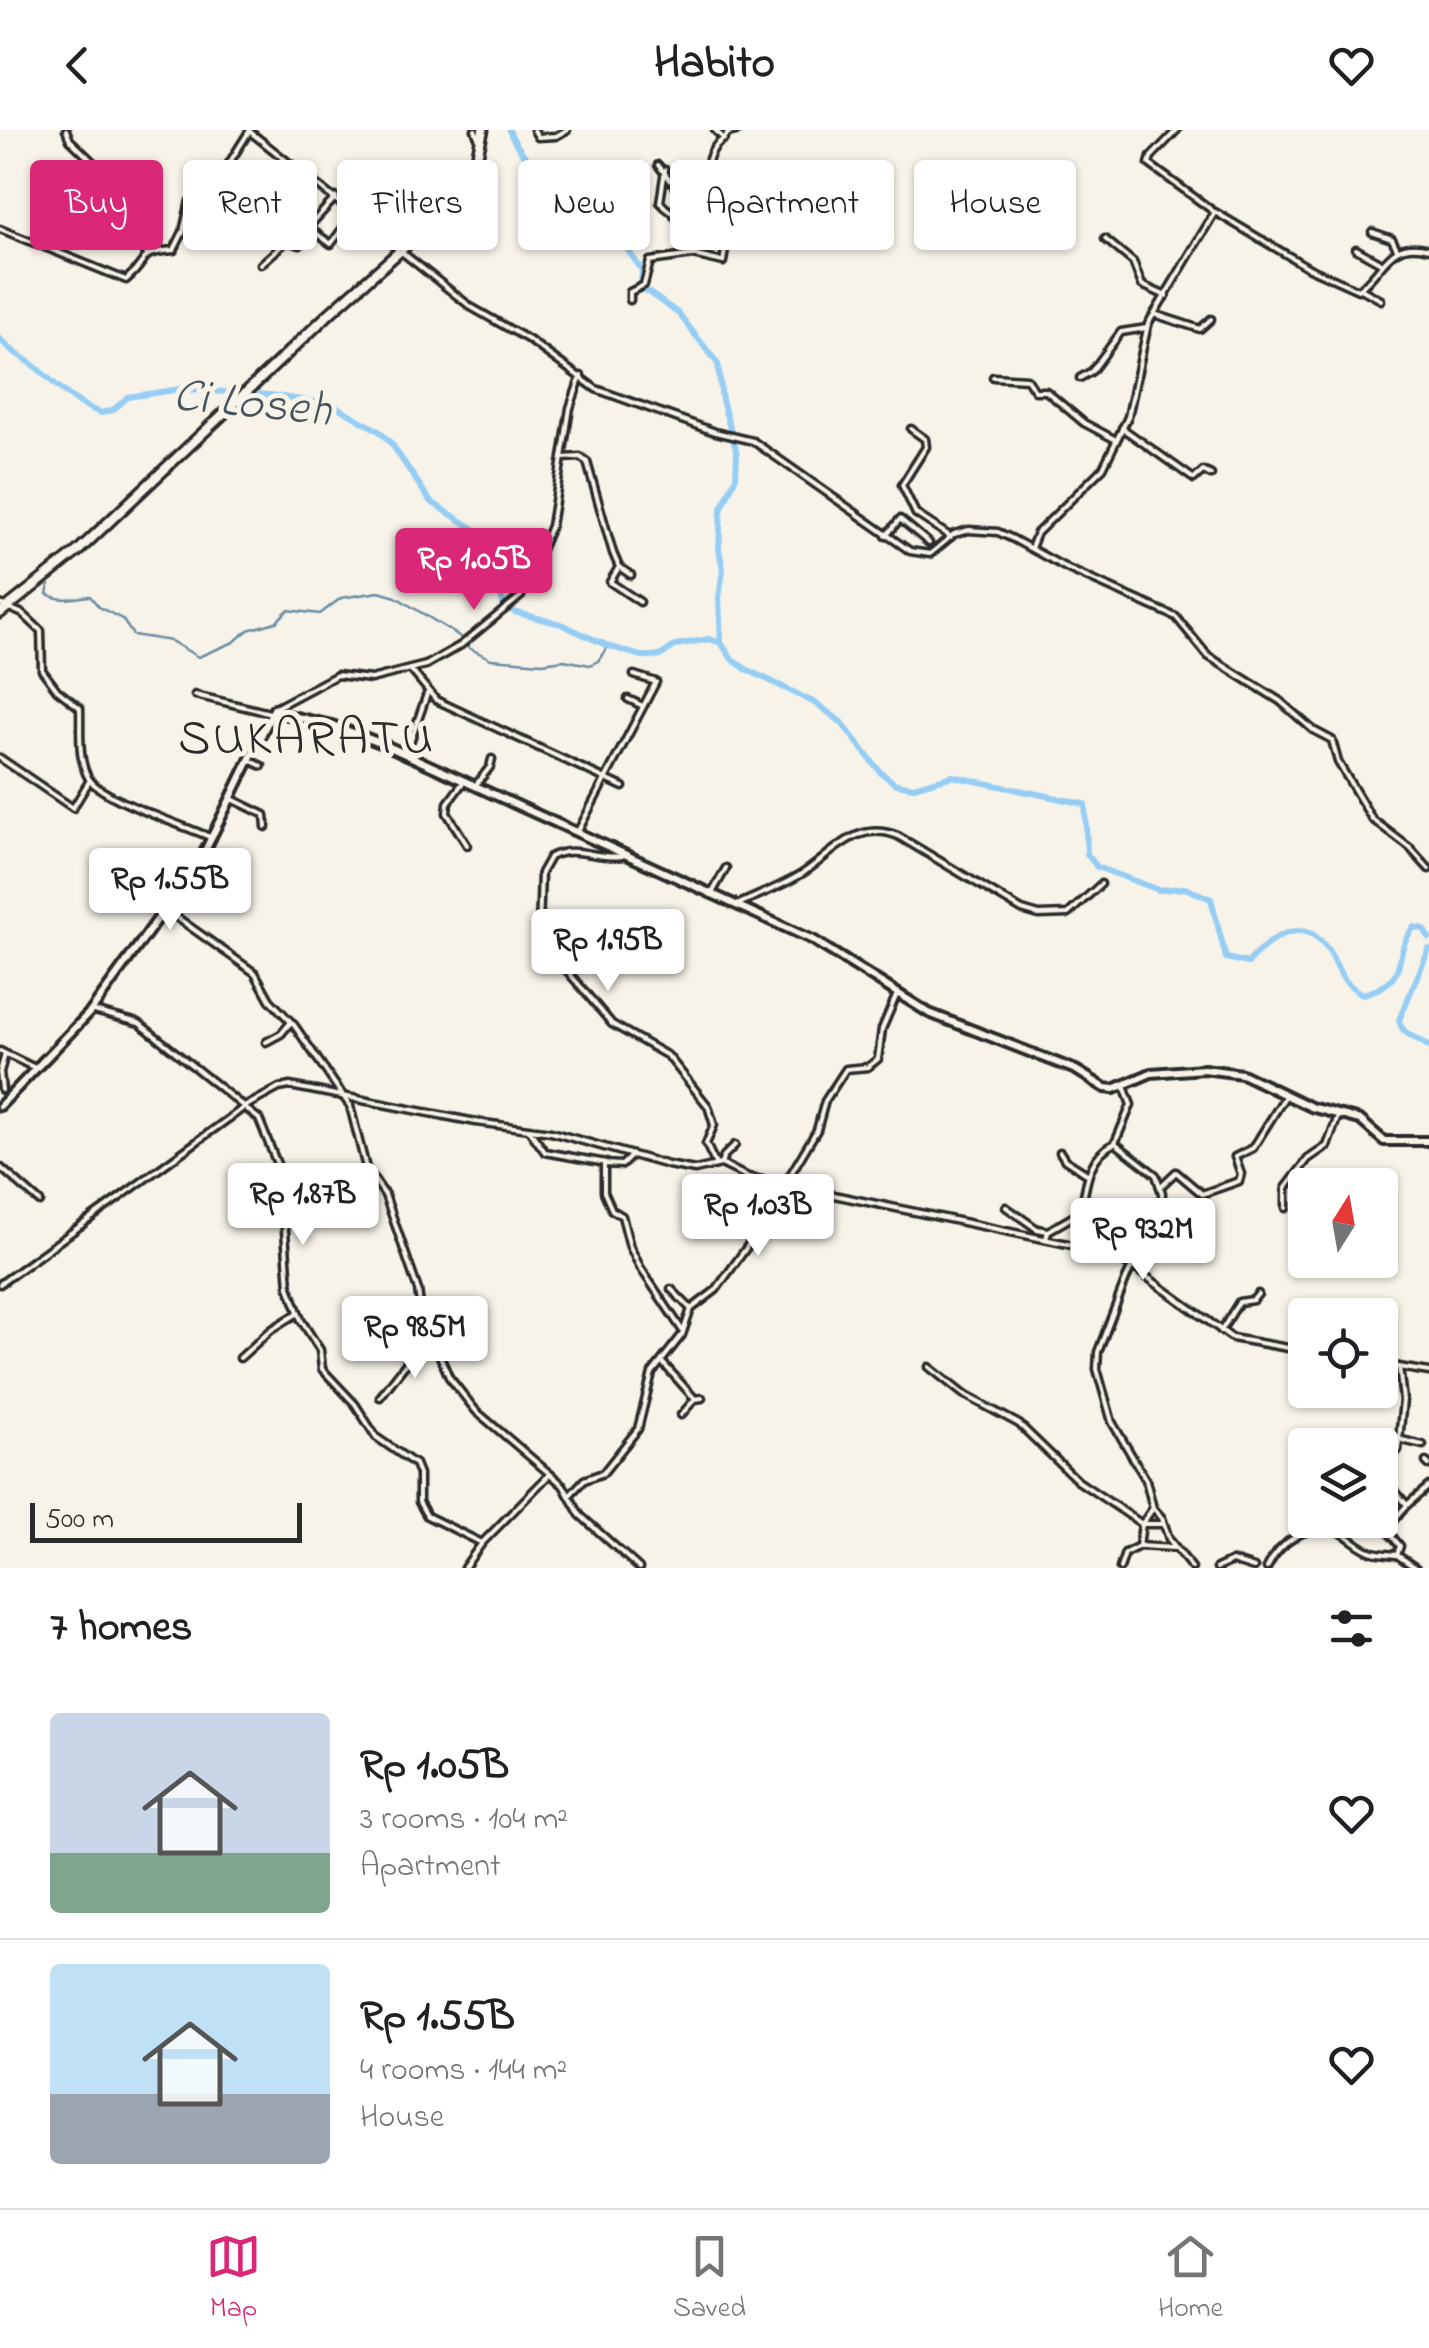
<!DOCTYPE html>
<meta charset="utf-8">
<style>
body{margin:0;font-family:"Indie Flower",sans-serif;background:#f6f6f6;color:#202124;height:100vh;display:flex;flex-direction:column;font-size:38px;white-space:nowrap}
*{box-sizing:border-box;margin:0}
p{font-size:32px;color:#757577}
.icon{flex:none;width:55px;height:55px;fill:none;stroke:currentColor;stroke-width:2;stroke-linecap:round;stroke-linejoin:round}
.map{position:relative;height:1438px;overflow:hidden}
.panel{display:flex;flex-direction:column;background:#fff;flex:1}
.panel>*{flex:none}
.top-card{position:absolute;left:30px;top:30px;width:1370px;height:90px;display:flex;gap:20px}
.needle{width:65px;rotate:11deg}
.controls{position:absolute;left:1288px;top:1038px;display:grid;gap:20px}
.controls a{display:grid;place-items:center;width:110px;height:110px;border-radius:10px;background:#fff;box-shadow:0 2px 8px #0004;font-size:50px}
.scale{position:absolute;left:30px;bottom:25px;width:272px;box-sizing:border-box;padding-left:10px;border:5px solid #2b2b2b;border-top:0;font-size:28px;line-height:35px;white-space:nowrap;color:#2b2b2b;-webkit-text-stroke:8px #f7f3e8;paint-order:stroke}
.price{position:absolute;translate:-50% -85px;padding:0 22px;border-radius:10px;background:#fff;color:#222;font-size:32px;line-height:65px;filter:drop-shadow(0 2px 5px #0008)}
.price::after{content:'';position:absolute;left:50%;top:60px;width:30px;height:22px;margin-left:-15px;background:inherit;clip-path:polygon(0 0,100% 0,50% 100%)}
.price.current{background:#db2777;color:#fff}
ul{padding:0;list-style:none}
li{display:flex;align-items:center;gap:30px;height:250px;padding:0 50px}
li+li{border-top:2px solid #e0e0e0}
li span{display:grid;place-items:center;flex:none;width:280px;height:200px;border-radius:10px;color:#555}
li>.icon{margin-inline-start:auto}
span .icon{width:120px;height:120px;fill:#fffc;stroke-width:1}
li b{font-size:42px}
h2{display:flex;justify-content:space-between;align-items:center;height:120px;padding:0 50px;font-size:42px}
.chip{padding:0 35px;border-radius:10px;background:#fff;box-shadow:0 2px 8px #0004;font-size:35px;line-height:90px}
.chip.current{background:#db2777;color:#fff}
header{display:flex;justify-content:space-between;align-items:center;height:130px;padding:0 50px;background:#fff;font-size:45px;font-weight:700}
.dock{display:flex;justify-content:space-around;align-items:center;height:140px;border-top:2px solid #e0e0e0;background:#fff;font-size:28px;color:#757577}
.dock a{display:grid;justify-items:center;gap:5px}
.dock .current{color:#db2777}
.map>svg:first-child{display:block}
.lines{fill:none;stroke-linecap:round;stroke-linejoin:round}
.stream{stroke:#6b8ca4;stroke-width:2.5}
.river{stroke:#95cdf4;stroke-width:6}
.minor-casing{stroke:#2b2b2b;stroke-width:11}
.tertiary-casing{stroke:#2b2b2b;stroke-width:14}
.secondary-casing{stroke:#2b2b2b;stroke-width:15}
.minor{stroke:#f7f3e8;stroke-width:4}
.tertiary{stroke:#f7f3e8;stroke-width:6}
.secondary{stroke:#f7f3e8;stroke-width:8}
.labels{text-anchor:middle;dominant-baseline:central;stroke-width:10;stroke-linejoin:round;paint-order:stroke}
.water-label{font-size:48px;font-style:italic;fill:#46545d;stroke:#f7f3e8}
.quarter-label{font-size:50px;letter-spacing:2.5px;fill:#2b2b2b;stroke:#f7f3e8}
</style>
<header><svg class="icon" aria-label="back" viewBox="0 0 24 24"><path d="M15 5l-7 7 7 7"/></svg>Habito<svg class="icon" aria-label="heart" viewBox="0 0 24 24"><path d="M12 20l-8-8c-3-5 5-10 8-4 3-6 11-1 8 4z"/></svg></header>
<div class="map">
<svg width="1429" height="1438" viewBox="0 0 1429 1438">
<rect width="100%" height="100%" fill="#f7f3e8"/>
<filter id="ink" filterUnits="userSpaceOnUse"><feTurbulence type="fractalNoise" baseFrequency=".01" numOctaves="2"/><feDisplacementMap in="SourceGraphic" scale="20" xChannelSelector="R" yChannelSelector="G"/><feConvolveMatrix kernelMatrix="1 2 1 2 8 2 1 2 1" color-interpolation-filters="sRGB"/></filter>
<g filter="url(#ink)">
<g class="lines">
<path class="stream" d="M49 455 47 464C64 473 74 467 90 466L99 477 122 489 133 505 171 511 198 527 234 512 248 500 276 492 288 480 320 484 341 468 379 462 396 467 459 506 469 518 491 529 543 533 564 530 590 535 598 531 608 516"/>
<g class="river">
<path d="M509 0C518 25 566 74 592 83 602 86 613 85 623 90L624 115 642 140 641 157 679 184 718 234 722 270 737 323 736 347 721 380 719 420 723 439 719 468 721 513"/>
<path d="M0 209C10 221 21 226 33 235 58 255 69 271 101 283L113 280 128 267 180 259 269 265 334 275 379 301 391 313 430 371 474 399 489 418 503 473 514 482 561 494 608 516 641 526H660L676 515 709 509 721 513 732 529 746 539 817 574 841 592 881 643 896 654 914 657 952 646 1085 674 1087 724 1097 737 1159 760 1185 758 1211 769 1226 828 1248 833C1264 814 1296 786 1321 811 1341 831 1332 848 1363 864 1414 850 1389 827 1414 797L1424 799 1429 808"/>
<path d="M1429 819 1399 890C1403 908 1418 906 1429 917"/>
</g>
<defs>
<g id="minor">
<polyline points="66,0 70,10 95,34 105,66 137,88 134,109 146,123"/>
<polyline points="475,0 479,10"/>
<polyline points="534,0 538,7 556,6 567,0"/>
<polyline points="715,0 724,9 728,3 740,0"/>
<polyline points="1177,0 1151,27 1149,34 1213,81"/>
<polyline points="249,1 471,177 529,210 596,259 715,302 753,311 910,421 930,424 954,404 969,400 998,402 1013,409 1068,439 1176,487 1208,526 1280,571 1313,600 1332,610 1338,632 1372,689 1410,718 1429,739"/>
<polyline points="658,35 685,68 674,86"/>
<path d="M665 40 660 72C671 85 677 83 690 90 704 97 712 107 729 110"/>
<polyline points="277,83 304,102 336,67"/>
<polyline points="309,98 331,114 355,82"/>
<path d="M0 99 126 150C152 128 135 123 174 120L183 102 190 71 228 35 250 0"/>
<polyline points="1372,102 1392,109 1397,119"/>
<polyline points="1105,109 1133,132 1142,155 1166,166"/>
<polyline points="1356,119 1381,133"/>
<polyline points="261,134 287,111 300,115 305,101"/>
<polyline points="1361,159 1381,170"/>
<path d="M630 170V162L644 155 650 131 693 125 723 132 733 73C727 66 713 57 709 48 704 33 712 16 724 9"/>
<polyline points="1154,184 1200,199 1211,189"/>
<polyline points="993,247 1027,249 1035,261 1046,261 1084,293 1116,310"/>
<polyline points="1080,248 1092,241 1121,202 1147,198"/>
<polyline points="1122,298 1194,349 1203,341 1211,345"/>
<polyline points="911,299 925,309 926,317 902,355 916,384 951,407"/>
<polyline points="563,328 580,327 587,332 613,423 619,437 631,445"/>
<polyline points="886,406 900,389 929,413"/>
<path d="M1031 418 1037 403 1103 338 1128 287 1148 194 1215 82 1309 138 1358 160C1385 140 1388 108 1429 119"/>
<polyline points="619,437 610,452 640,472"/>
<path d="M0 474 23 484 41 501 42 540 57 560 80 578C81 600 77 629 89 649 102 669 185 696 210 707"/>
<polyline points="411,540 436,570 623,657"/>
<polyline points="195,565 270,583"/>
<polyline points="628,569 643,576"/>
<polyline points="275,578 337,545 371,549 426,535 461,515 521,466 551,396 570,278 581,246"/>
<polyline points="406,624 427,564"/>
<polyline points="0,628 73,678 90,650"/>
<polyline points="251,631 262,636"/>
<polyline points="464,651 448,673 447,683 467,715"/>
<polyline points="475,656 490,637 492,629"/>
<polyline points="230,668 265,685 266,697"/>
<polyline points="577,703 656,552 634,545"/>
<path d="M622 726C596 730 576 714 550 727L541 743 539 799 542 811 612 894 668 926 708 976 714 995 706 1014 716 1035"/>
<polyline points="711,765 726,738"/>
<path d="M739 774C760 764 783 756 803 743 834 723 857 689 898 706L1022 780 1039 785 1068 784 1101 754"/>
<polyline points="165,779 255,843 270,870 294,895 350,976 366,1038 385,1065 418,1160 421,1182 449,1247 476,1281 563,1355 580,1385 639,1438"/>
<polyline points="94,881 139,893 259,989 281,1044 289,1157 301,1190 320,1220 322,1239 355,1274 376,1307 415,1334 419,1344 419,1372 427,1386 482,1413"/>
<polyline points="266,912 281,904 291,892"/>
<polyline points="0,921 35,938"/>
<polyline points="1124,956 1131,975 1115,1013 1156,1045 1162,1063 1161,1089 1144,1110 1126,1149 1098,1222 1097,1239 1112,1292 1146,1350 1153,1378 1162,1388 1169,1409 1192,1438"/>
<polyline points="2,960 0,942 5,924"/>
<polyline points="529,1000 545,1022 606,1033"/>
<polyline points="1060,1022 1065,1030 1087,1044"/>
<polyline points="631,1026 622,1035 604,1034 604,1062 612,1080 622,1086 630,1117 640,1137 682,1200"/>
<polyline points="721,1034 724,1026 735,1015"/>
<polyline points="0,1037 40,1072"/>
<polyline points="705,1056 759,1097"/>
<polyline points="1160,1057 1176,1042 1202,1064 1239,1051 1241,1044 1235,1027 1253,1018 1286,965"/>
<polyline points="1006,1077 1037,1099 1048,1101"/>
<polyline points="1286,1078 1286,1058 1308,1029 1327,1016 1338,986"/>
<path d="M1046 1109 1048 1101 1081 1082C1086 1057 1087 1026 1115 1013"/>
<polyline points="0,1154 246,976 279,958 290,956 476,992 551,1002 668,1035 695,1040 721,1034 748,1047 1101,1121 1133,1137 1232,1208 1305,1221"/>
<polyline points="671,1159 691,1179"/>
<polyline points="1221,1201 1239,1172 1253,1170 1258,1164"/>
<polyline points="240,1228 271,1200 298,1183"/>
<polyline points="662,1232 695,1269"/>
<polyline points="1380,1234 1429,1242"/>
<polyline points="929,1237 963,1264 1019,1294 1078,1351 1142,1394 1164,1394"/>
<polyline points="1399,1237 1403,1270 1398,1320 1382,1334 1390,1355 1407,1375 1386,1399 1400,1416 1397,1425 1416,1438"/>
<polyline points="380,1267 412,1226 434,1218"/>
<polyline points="681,1285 695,1269 702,1268"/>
<polyline points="1398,1309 1423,1315"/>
<polyline points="1426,1332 1429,1335"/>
<polyline points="570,1365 584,1350 603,1343 638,1299 652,1243 682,1205 691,1179 716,1160 749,1114 817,1000 825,971 846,939 868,937 878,929 882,899 897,864"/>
<polyline points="1407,1375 1429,1356"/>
<polyline points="1139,1416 1174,1418"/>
<polyline points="464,1438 482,1413 550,1344"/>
<polyline points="1120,1438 1125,1423 1139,1416 1142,1394 1153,1378"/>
<polyline points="1217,1438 1232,1431 1254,1438"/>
<path d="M1267 1438C1279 1413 1309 1390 1339 1402 1351 1407 1360 1419 1373 1422 1381 1424 1389 1424 1397 1425"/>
</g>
<polyline id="tertiary" points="0,976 91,881 183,754 202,727 274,579 283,584 332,595 383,614 813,810 929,883 1076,940 1105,958 1114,959 1151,943 1204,939 1242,944 1311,977 1360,990 1384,1011 1429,1011"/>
<polyline id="secondary" points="0,483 78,421 331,182 453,74 473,45 483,0"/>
</defs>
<use href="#minor" class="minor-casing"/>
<use href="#tertiary" class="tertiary-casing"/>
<use href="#secondary" class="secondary-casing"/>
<use href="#minor" class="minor"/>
<use href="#tertiary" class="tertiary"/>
<use href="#secondary" class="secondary"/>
</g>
</g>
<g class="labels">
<g class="water-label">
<text transform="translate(252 275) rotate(6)">Ci Loseh</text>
</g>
<g class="quarter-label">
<text x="307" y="610">SUKARATU</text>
</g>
</g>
</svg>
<div class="controls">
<a><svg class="needle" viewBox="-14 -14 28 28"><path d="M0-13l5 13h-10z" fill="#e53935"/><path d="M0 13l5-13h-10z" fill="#757577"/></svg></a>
<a><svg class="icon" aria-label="locate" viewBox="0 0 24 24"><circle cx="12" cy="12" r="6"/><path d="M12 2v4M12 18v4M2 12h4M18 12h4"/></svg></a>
<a><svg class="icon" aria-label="layers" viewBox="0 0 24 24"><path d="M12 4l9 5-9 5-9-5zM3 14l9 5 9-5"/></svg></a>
</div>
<div class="scale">500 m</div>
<b class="price current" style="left:474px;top:483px">Rp 1.05B</b>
<b class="price" style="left:170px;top:803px">Rp 1.55B</b>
<b class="price" style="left:608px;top:864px">Rp 1.95B</b>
<b class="price" style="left:303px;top:1118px">Rp 1.87B</b>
<b class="price" style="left:758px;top:1129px">Rp 1.03B</b>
<b class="price" style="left:1143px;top:1153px">Rp 932M</b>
<b class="price" style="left:415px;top:1251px">Rp 985M</b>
<div class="top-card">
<a class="chip current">Buy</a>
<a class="chip">Rent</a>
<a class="chip">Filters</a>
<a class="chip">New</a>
<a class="chip">Apartment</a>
<a class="chip">House</a>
</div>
</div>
<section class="panel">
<h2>7 homes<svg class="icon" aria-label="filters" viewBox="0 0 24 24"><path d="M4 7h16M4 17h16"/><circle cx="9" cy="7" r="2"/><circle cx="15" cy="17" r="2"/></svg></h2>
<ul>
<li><span style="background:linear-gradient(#c9d6e8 70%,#7fa58c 0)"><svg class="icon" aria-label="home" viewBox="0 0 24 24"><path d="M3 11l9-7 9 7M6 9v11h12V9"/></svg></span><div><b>Rp 1.05B</b><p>3 rooms · 104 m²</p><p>Apartment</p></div><svg class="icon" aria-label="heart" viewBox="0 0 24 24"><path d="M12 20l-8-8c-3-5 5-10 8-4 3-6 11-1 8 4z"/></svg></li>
<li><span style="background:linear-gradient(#bfe0f5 65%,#9aa5b1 0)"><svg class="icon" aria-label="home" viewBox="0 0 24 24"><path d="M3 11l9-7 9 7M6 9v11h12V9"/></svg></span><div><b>Rp 1.55B</b><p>4 rooms · 144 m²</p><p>House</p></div><svg class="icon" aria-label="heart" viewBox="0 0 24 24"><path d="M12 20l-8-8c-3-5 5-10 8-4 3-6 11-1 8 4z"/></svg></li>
</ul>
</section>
<nav class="dock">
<a class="current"><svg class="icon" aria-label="map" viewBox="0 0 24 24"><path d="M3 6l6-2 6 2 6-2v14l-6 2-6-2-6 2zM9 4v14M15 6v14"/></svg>Map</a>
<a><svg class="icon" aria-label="saved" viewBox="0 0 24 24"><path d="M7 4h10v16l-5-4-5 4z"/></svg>Saved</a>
<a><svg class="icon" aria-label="home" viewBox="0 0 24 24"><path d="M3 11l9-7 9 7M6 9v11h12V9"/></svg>Home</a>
</nav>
